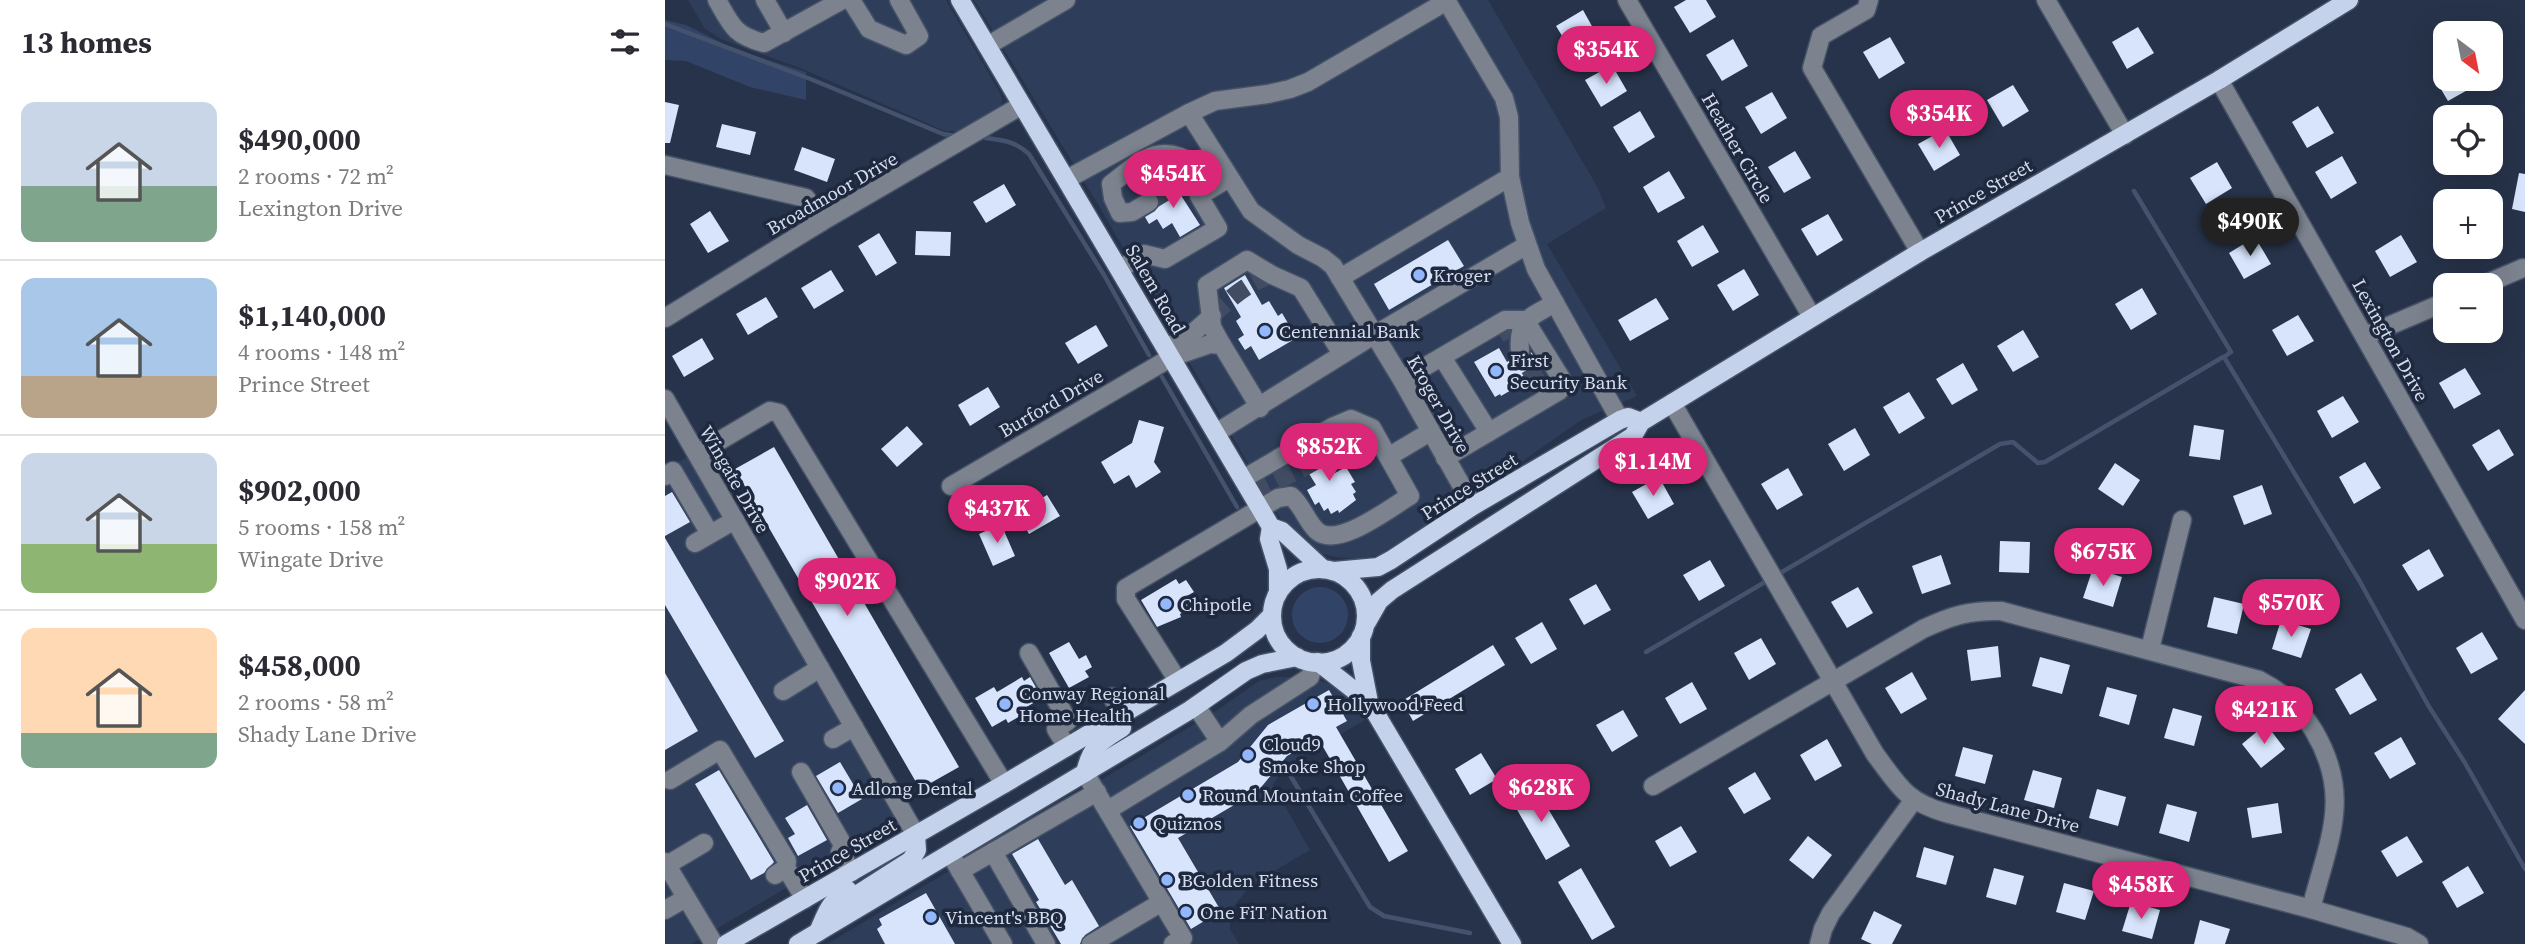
<!DOCTYPE html>
<meta charset="utf-8">
<style>
body{margin:0;font-family:"Source Serif 4",serif;background:#f7f7f7;color:#2b2b33;height:100vh;display:flex;flex-direction:column;font-size:26px;white-space:nowrap}
*{box-sizing:border-box;margin:0}
p{font-size:23px;color:#7c7c81}
.icon{flex:none;width:38px;height:38px;fill:none;stroke:currentColor;stroke-width:2;stroke-linecap:round;stroke-linejoin:round}
.map{position:relative;flex:1;overflow:hidden}
.details{display:flex;flex-direction:column;background:#fff;width:665px}
.details>*{flex:none}
.needle{width:46px;rotate:148deg}
.fabs{position:absolute;left:1768px;top:21px;display:grid;gap:14px}
.fabs a{display:grid;place-items:center;width:70px;height:70px;border-radius:14px;background:#fff;box-shadow:0 7px 28px #0002;font-size:35px}
.price{position:absolute;translate:-50% -60px;padding:0 16px;border-radius:24px;background:#db2777;color:#fff;font-size:23px;line-height:46px;filter:drop-shadow(0 2px 4px #0008)}
.price::after{content:'';position:absolute;left:50%;top:42px;width:21px;height:16px;margin-left:-10px;background:inherit;clip-path:polygon(0 0,100% 0,50% 100%)}
.price.active{background:#222;color:#fff}
ul{padding:0;list-style:none}
li{display:flex;align-items:center;gap:21px;height:175px;padding:0 21px}
li+li{border-top:2px solid #e1e1e2}
li span{display:grid;place-items:center;flex:none;width:196px;height:140px;border-radius:14px;color:#555}
li>.icon{margin-inline-start:auto}
span .icon{width:84px;height:84px;fill:#fffc;stroke-width:1}
li b{font-size:30px}
h2{display:flex;justify-content:space-between;align-items:center;height:84px;padding:0 21px;font-size:30px}
main{display:flex;flex:1;min-height:0}
.map>svg:first-child{display:block}
.built{fill:#2e3d59}
.green{fill:#314467}
.lines{fill:none;stroke-linecap:round;stroke-linejoin:round}
.stream{stroke:#45526d;stroke-width:4.5}
.building{fill:#d7e4fc}
.minor-tunnel{stroke:#414c62;stroke-width:18;stroke-dasharray:18 9;stroke-linecap:butt}
.minor-casing{stroke:#465267;stroke-width:21}
.major-casing{stroke:#465267;stroke-width:21}
.minor{stroke:#7c838f;stroke-width:18}
.major{stroke:#c4d2eb;stroke-width:18}
.poi-dot{fill:#92b7fd;stroke:#1e293f;stroke-width:2.5}
.labels{text-anchor:middle;dominant-baseline:central;stroke-width:7;stroke-linejoin:round;paint-order:stroke}
.street-label{font-size:19px;fill:#d5ddec;stroke:#1e293f}
.poi-label{font-size:19px;fill:#d5ddec;stroke:#1e293f;text-anchor:start}
</style>
<main>
<section class="details">
<h2>13 homes<svg class="icon" aria-label="filters" viewBox="0 0 24 24"><path d="M4 7h16M4 17h16"/><circle cx="9" cy="7" r="2"/><circle cx="15" cy="17" r="2"/></svg></h2>
<ul>
<li><span style="background:linear-gradient(#c9d6e8 60%,#7fa58c 0)"><svg class="icon" aria-label="home" viewBox="0 0 24 24"><path d="M3 11l9-7 9 7M6 9v11h12V9"/></svg></span><div><b>$490,000</b><p>2 rooms · 72 m²</p><p>Lexington Drive</p></div></li>
<li><span style="background:linear-gradient(#a9c7e8 70%,#b9a48a 0)"><svg class="icon" aria-label="home" viewBox="0 0 24 24"><path d="M3 11l9-7 9 7M6 9v11h12V9"/></svg></span><div><b>$1,140,000</b><p>4 rooms · 148 m²</p><p>Prince Street</p></div></li>
<li><span style="background:linear-gradient(#c9d6e8 65%,#8fb573 0)"><svg class="icon" aria-label="home" viewBox="0 0 24 24"><path d="M3 11l9-7 9 7M6 9v11h12V9"/></svg></span><div><b>$902,000</b><p>5 rooms · 158 m²</p><p>Wingate Drive</p></div></li>
<li><span style="background:linear-gradient(#ffd9b3 75%,#7fa58c 0)"><svg class="icon" aria-label="home" viewBox="0 0 24 24"><path d="M3 11l9-7 9 7M6 9v11h12V9"/></svg></span><div><b>$458,000</b><p>2 rooms · 58 m²</p><p>Shady Lane Drive</p></div></li>
</ul>
</section>
<div class="map">
<svg width="1860" height="944" viewBox="0 0 1860 944">
<rect width="100%" height="100%" fill="#27334a"/>
<g class="built">
<polygon points="23,0 281,0 335,93 337,101 333,112 303,131 280,131 135,68 56,39 40,29"/>
<polygon points="309,0 823,0 933,188 941,208 882,244 972,396 918,419 820,487 714,555 693,559 670,557 651,552 625,530 611,512 434,206"/>
<polygon points="25,455 235,821 26,944 0,944 0,470"/>
<polygon points="611,677 645,677 675,688 700,720 619,767 608,785 645,850 587,884 565,911 565,929 574,944 162,944 548,713 594,681"/>
</g>
<g class="green">
<polygon points="0,20 21,25 71,50 141,72 141,100 85,87 21,61 0,60"/>
<circle cx="655" cy="615" r="28"/>
</g>
<g class="lines">
<g class="stream">
<polyline points="0,24 148,80 278,134 292,136"/>
<path d="M321 138C339 140 351 142 364 154L439 275 484 355"/>
<polyline points="1469,191 1566,352 1559,357 1694,580 1763,705 1800,763 1860,869"/>
<polyline points="497,377 572,507"/>
<polyline points="1117,572 1335,444 1348,442 1373,463 1380,462 1558,357"/>
<polyline points="981,652 1100,582"/>
<polyline points="625,775 705,907 719,916 805,933"/>
</g>
</g>
<g class="building">
<polygon points="1021,0 1041,0 1051,17 1025,33 1009,7"/>
<polygon points="918,10 933,37 907,52 891,26"/>
<polygon points="1473,27 1489,53 1462,69 1447,42"/>
<polygon points="1225,37 1240,63 1214,79 1198,52"/>
<polygon points="1068,39 1083,66 1057,81 1041,55"/>
<polygon points="947,65 962,91 936,107 920,80"/>
<polygon points="1770,79 1822,79 1783,101"/>
<polygon points="1348,85 1364,111 1338,127 1322,100"/>
<polygon points="1107,92 1122,118 1096,134 1080,107"/>
<polygon points="0,102 14,105 5,143 0,143"/>
<polygon points="1653,106 1669,133 1642,148 1627,122"/>
<polygon points="975,111 990,137 964,153 948,127"/>
<polygon points="57,124 91,132 85,155 51,147"/>
<polygon points="1280,129 1295,155 1269,171 1253,144"/>
<polygon points="137,147 170,159 162,182 129,170"/>
<polygon points="1130,151 1146,178 1119,193 1103,167"/>
<polygon points="1677,156 1692,183 1666,199 1650,172"/>
<polygon points="1552,162 1567,188 1541,204 1525,178"/>
<polygon points="1004,171 1020,198 993,213 978,187"/>
<polygon points="1854,173 1860,174 1860,212 1847,209"/>
<polygon points="509,178 510,186 535,225 515,237 507,223 498,229 492,219 484,224 480,217 490,211 495,203 493,196 487,191"/>
<polygon points="339,184 351,205 321,223 308,202"/>
<polygon points="45,211 64,241 43,253 25,224"/>
<polygon points="1163,214 1178,240 1152,256 1136,229"/>
<polygon points="1038,225 1054,252 1027,267 1012,241"/>
<polygon points="251,231 286,232 285,256 250,255"/>
<polygon points="214,233 232,263 211,276 193,246"/>
<polygon points="1736,235 1752,262 1725,277 1710,251"/>
<polygon points="1590,237 1606,264 1579,279 1564,253"/>
<polygon points="783,240 799,266 724,310 709,284"/>
<polygon points="1079,269 1094,295 1068,311 1052,285"/>
<polygon points="166,270 179,291 149,309 136,288"/>
<polygon points="580,275 597,305 604,301 613,316 617,313 624,325 620,327 628,340 594,360 586,346 580,350 573,339 579,335 571,321 576,317 559,288"/>
<polygon points="1477,288 1492,314 1466,330 1450,304"/>
<polygon points="101,297 113,317 83,335 71,314"/>
<polygon points="991,298 1004,319 965,341 953,320"/>
<polygon points="1633,315 1649,341 1622,356 1607,330"/>
<polygon points="431,325 443,346 413,364 400,343"/>
<polygon points="1358,330 1374,357 1348,372 1332,346"/>
<polygon points="37,338 49,359 19,377 7,356"/>
<polygon points="834,348 842,362 847,359 855,362 860,361 866,352 875,365 853,379 855,382 847,387 848,389 836,396 835,394 830,397 809,362"/>
<polygon points="1298,363 1313,390 1287,405 1271,379"/>
<polygon points="1800,368 1816,394 1789,409 1774,383"/>
<polygon points="323,387 335,407 305,426 293,405"/>
<polygon points="1244,392 1260,418 1234,434 1218,407"/>
<polygon points="1678,396 1694,422 1667,438 1652,411"/>
<polygon points="474,420 499,427 489,462 496,472 471,488 464,475 449,484 436,462 467,443"/>
<polygon points="1529,425 1559,430 1555,460 1524,456"/>
<polygon points="242,426 258,444 232,467 216,449"/>
<polygon points="1190,428 1205,455 1179,471 1163,444"/>
<polygon points="1834,429 1849,455 1823,471 1807,445"/>
<polygon points="109,447 294,767 255,789 70,469"/>
<polygon points="655,447 670,473 681,467 690,482 686,484 691,492 688,494 691,500 674,513 673,510 666,514 663,508 659,511 654,502 650,505 642,490 651,485 635,459"/>
<polygon points="1700,462 1716,488 1689,504 1674,477"/>
<polygon points="1450,463 1475,480 1458,506 1433,489"/>
<polygon points="1123,468 1138,495 1112,510 1096,484"/>
<polygon points="994,477 1009,504 983,519 967,492"/>
<polygon points="1597,485 1607,514 1579,525 1568,496"/>
<polygon points="7,492 25,522 0,536 0,496"/>
<polygon points="382,495 395,516 364,534 352,513"/>
<polygon points="336,524 350,556 328,566 314,534"/>
<polygon points="0,538 119,741 90,758 0,605"/>
<polygon points="1335,541 1365,542 1364,573 1334,572"/>
<polygon points="1764,549 1779,576 1753,591 1737,565"/>
<polygon points="1276,555 1286,584 1257,594 1247,566"/>
<polygon points="1045,560 1060,586 1034,601 1018,575"/>
<polygon points="1428,568 1457,577 1448,607 1418,598"/>
<polygon points="511,579 514,584 521,580 529,592 520,597 526,607 515,614 516,617 492,627 476,600"/>
<polygon points="931,584 946,610 919,625 904,599"/>
<polygon points="1193,587 1208,613 1182,628 1166,602"/>
<polygon points="1549,597 1579,604 1572,634 1542,627"/>
<polygon points="1616,620 1646,629 1636,658 1607,649"/>
<polygon points="877,622 892,649 866,664 850,638"/>
<polygon points="1817,632 1833,659 1806,674 1791,648"/>
<polygon points="1096,638 1111,664 1084,680 1069,653"/>
<polygon points="404,642 414,659 421,655 427,667 420,671 424,677 404,688 384,653"/>
<polygon points="828,645 840,665 748,721 737,701"/>
<polygon points="1333,646 1336,677 1306,681 1302,650"/>
<polygon points="1375,657 1405,665 1397,694 1367,686"/>
<polygon points="1247,672 1262,699 1236,714 1220,688"/>
<polygon points="0,673 33,731 0,750"/>
<polygon points="1696,673 1712,700 1685,715 1670,689"/>
<polygon points="357,677 359,681 365,677 377,698 358,709 361,713 355,716 343,723 341,719 327,727 310,698 329,687 332,692"/>
<polygon points="1027,682 1042,709 1015,724 1000,698"/>
<polygon points="1442,687 1472,695 1464,725 1434,716"/>
<polygon points="664,690 682,721 671,727 743,851 724,862 653,738 622,756 593,791 513,838 556,911 526,929 465,826 573,762 603,725"/>
<polygon points="1860,690 1860,744 1833,719"/>
<polygon points="1508,708 1537,716 1529,746 1499,738"/>
<polygon points="958,710 973,736 947,752 931,725"/>
<polygon points="1601,724 1620,749 1596,768 1577,744"/>
<polygon points="1736,737 1751,764 1725,779 1709,753"/>
<polygon points="1162,739 1177,766 1150,781 1135,755"/>
<polygon points="1298,747 1328,755 1320,784 1290,776"/>
<polygon points="816,753 832,779 805,795 790,769"/>
<polygon points="175,762 197,799 173,813 151,776"/>
<polygon points="54,770 109,862 99,873 86,880 30,784"/>
<polygon points="1368,770 1397,778 1389,808 1359,800"/>
<polygon points="1090,772 1106,799 1079,814 1063,788"/>
<polygon points="871,788 905,846 881,860 847,801"/>
<polygon points="1432,789 1461,797 1453,826 1424,818"/>
<polygon points="1613,803 1617,833 1587,838 1582,808"/>
<polygon points="1502,804 1532,812 1524,842 1494,833"/>
<polygon points="142,805 162,840 133,856 123,838 130,834 120,818"/>
<polygon points="1016,826 1032,852 1005,867 990,841"/>
<polygon points="1143,836 1167,855 1148,879 1124,860"/>
<polygon points="1742,836 1758,862 1732,877 1716,851"/>
<polygon points="373,839 400,885 407,880 434,926 420,935 415,944 396,944 371,902 374,900 347,854"/>
<polygon points="1259,847 1289,856 1281,885 1251,877"/>
<polygon points="1803,866 1819,893 1792,908 1777,882"/>
<polygon points="916,868 950,927 927,940 893,882"/>
<polygon points="1329,868 1359,876 1351,905 1321,897"/>
<polygon points="1399,883 1429,891 1420,920 1391,912"/>
<polygon points="261,893 290,944 220,944 212,929 217,925 214,919"/>
<polygon points="1466,902 1495,910 1487,939 1457,931"/>
<polygon points="1209,911 1237,925 1227,944 1207,944 1196,939"/>
<polygon points="1535,920 1565,929 1560,944 1529,944"/>
</g>
<g class="lines">
<g class="minor-tunnel">
<polyline points="484,202 520,180"/>
<path d="M547 316C564 299 583 282 607 275"/>
<polyline points="837,322 882,398"/>
<polyline points="587,493 636,469 707,428"/>
</g>
<defs>
<g id="minor">
<path d="M52 0C67 26 69 35 99 43L177 0"/>
<polyline points="100,0 119,33"/>
<polyline points="186,0 204,29 241,45 254,36 234,0"/>
<polyline points="781,0 839,98 844,117 845,177 855,223 871,269 955,420"/>
<polyline points="962,0 1147,317"/>
<polyline points="1204,0 1201,10 1156,36 1147,68 1255,252"/>
<polyline points="1381,0 1460,135"/>
<polyline points="322,46 401,0"/>
<polyline points="1554,80 1860,620"/>
<polyline points="524,113 550,101 603,94 625,89 643,82 782,1"/>
<polyline points="0,165 141,198 156,222"/>
<polyline points="402,179 524,113 586,211 633,245 658,258 668,266 737,380 808,506"/>
<polyline points="520,180 526,176 530,164 539,158"/>
<path d="M484 202 467 212 455 213 448 198 446 184C476 161 494 141 530 164"/>
<polyline points="455,269 479,254 500,259 553,228 534,196 564,178"/>
<polyline points="675,278 845,177"/>
<polyline points="1818,285 1858,268"/>
<polyline points="0,318 156,222 357,105"/>
<polyline points="1700,336 1780,302"/>
<polyline points="557,345 547,327 542,285 582,260 607,275 636,288 677,354"/>
<polyline points="502,348 529,332 547,316"/>
<path d="M855 351C852 319 866 317 890 303"/>
<polyline points="777,357 824,432"/>
<polyline points="737,380 840,320 860,320"/>
<polyline points="0,399 251,835"/>
<path d="M1007 403 1210 754C1234 786 1240 801 1281 813L1646 909 1742 937 1754 944"/>
<polyline points="551,433 699,341 862,245"/>
<polyline points="32,454 105,411 114,413 339,784"/>
<polyline points="723,457 765,432"/>
<polyline points="780,458 894,391 896,378 860,320"/>
<polyline points="0,476 8,471 45,534"/>
<polyline points="286,486 507,357 545,344 557,345 595,408"/>
<polyline points="30,543 70,520"/>
<polyline points="1485,649 1517,520"/>
<polyline points="364,653 403,721 391,729 402,747"/>
<path d="M513 681 461 599V588L613 498 626 496C638 506 641 521 652 531 673 549 726 507 745 496L707 428 686 419 667 427 578 479"/>
<polyline points="118,691 155,668"/>
<polyline points="447,697 457,714"/>
<polyline points="168,739 189,727"/>
<polyline points="555,742 586,715 645,677 649,662"/>
<polyline points="136,772 178,845 175,852 187,872"/>
<polyline points="420,773 518,938 508,944"/>
<polyline points="5,780 55,750 122,861 121,868"/>
<path d="M988 786 1258 629C1286 616 1304 610 1336 611L1594 680C1619 693 1634 707 1649 731 1688 797 1663 841 1646 909"/>
<polyline points="443,810 555,742 531,706"/>
<polyline points="328,852 432,792"/>
<polyline points="0,862 49,944"/>
<polyline points="290,862 338,944"/>
<polyline points="2,865 39,843"/>
<polyline points="295,871 328,852 381,944"/>
<polyline points="110,875 121,868 140,899"/>
<polyline points="0,910 21,898"/>
<polyline points="426,944 497,902"/>
<polyline points="1154,944 1158,929 1166,913 1248,801"/>
</g>
<g id="major">
<polyline points="295,0 606,527 617,531 658,569"/>
<polyline points="606,527 604,539 613,569 613,592"/>
<circle cx="654" cy="616" r="47"/>
<polyline points="669,571 713,567 726,560 808,506 955,420 963,417 976,422"/>
<polyline points="702,622 714,601 727,590 968,436 976,422 1255,252 1554,80 1684,0"/>
<polyline points="696,636 696,661 704,702"/>
<polyline points="653,662 704,702 847,944"/>
<path d="M420 773C426 746 435 742 457 728"/>
<polyline points="173,918 185,899 246,860 252,850 251,835"/>
<path d="M153 932C162 912 164 902 183 890"/>
<polyline points="61,944 339,784 561,653 592,630 607,615"/>
<polyline points="133,944 525,710 581,671 597,664 632,657"/>
</g>
</defs>
<use href="#minor" class="minor-casing"/>
<use href="#major" class="major-casing"/>
<use href="#minor" class="minor"/>
<use href="#major" class="major"/>
</g>
<g class="poi-dot">
<circle cx="754" cy="275" r="7"/>
<circle cx="600" cy="331" r="7"/>
<circle cx="831" cy="371" r="7"/>
<circle cx="501" cy="604" r="7"/>
<circle cx="340" cy="704" r="7"/>
<circle cx="648" cy="704" r="7"/>
<circle cx="583" cy="755" r="7"/>
<circle cx="173" cy="788" r="7"/>
<circle cx="523" cy="795" r="7"/>
<circle cx="474" cy="823" r="7"/>
<circle cx="502" cy="880" r="7"/>
<circle cx="521" cy="912" r="7"/>
<circle cx="266" cy="917" r="7"/>
</g>
<g class="labels">
<g class="street-label">
<text transform="translate(1073 148) rotate(60)">Heather Circle</text>
<text transform="translate(1318 191) rotate(-30)">Prince Street</text>
<text transform="translate(167 193) rotate(-30)">Broadmoor Drive</text>
<text transform="translate(491 289) rotate(60)">Salem Road</text>
<text transform="translate(1726 340) rotate(61)">Lexington Drive</text>
<text transform="translate(386 403) rotate(-30)">Burford Drive</text>
<text transform="translate(774 404) rotate(61)">Kroger Drive</text>
<text transform="translate(70 479) rotate(60)">Wingate Drive</text>
<text transform="translate(804 486) rotate(-32)">Prince Street</text>
<text transform="translate(1343 807) rotate(15)">Shady Lane Drive</text>
<text transform="translate(182 850) rotate(-30)">Prince Street</text>
</g>
<g class="poi-label">
<text x="768" y="275">Kroger</text>
<text x="614" y="331">Centennial Bank</text>
<text x="845" y="360">First<tspan x="845" dy="22">Security Bank</tspan></text>
<text x="515" y="604">Chipotle</text>
<text x="354" y="693">Conway Regional<tspan x="354" dy="22">Home Health</tspan></text>
<text x="662" y="704">Hollywood Feed</text>
<text x="597" y="744">Cloud9<tspan x="597" dy="22">Smoke Shop</tspan></text>
<text x="187" y="788">Adlong Dental</text>
<text x="537" y="795">Round Mountain Coffee</text>
<text x="488" y="823">Quiznos</text>
<text x="516" y="880">BGolden Fitness</text>
<text x="535" y="912">One FiT Nation</text>
<text x="280" y="917">Vincent's BBQ</text>
</g>
</g>
</svg>
<div class="fabs">
<a><svg class="needle" viewBox="-14 -14 28 28"><path d="M0-13l5 13h-10z" fill="#e53935"/><path d="M0 13l5-13h-10z" fill="#7c7c81"/></svg></a>
<a><svg class="icon" aria-label="locate" viewBox="0 0 24 24"><circle cx="12" cy="12" r="6"/><path d="M12 2v4M12 18v4M2 12h4M18 12h4"/></svg></a>
<a>+</a>
<a>−</a>
</div>
<b class="price" style="left:941px;top:86px">$354K</b>
<b class="price" style="left:1274px;top:150px">$354K</b>
<b class="price" style="left:508px;top:210px">$454K</b>
<b class="price active" style="left:1585px;top:258px">$490K</b>
<b class="price" style="left:664px;top:483px">$852K</b>
<b class="price" style="left:988px;top:498px">$1.14M</b>
<b class="price" style="left:332px;top:545px">$437K</b>
<b class="price" style="left:1438px;top:588px">$675K</b>
<b class="price" style="left:182px;top:618px">$902K</b>
<b class="price" style="left:1626px;top:639px">$570K</b>
<b class="price" style="left:1599px;top:746px">$421K</b>
<b class="price" style="left:876px;top:824px">$628K</b>
<b class="price" style="left:1476px;top:921px">$458K</b>
</div>
</main>
